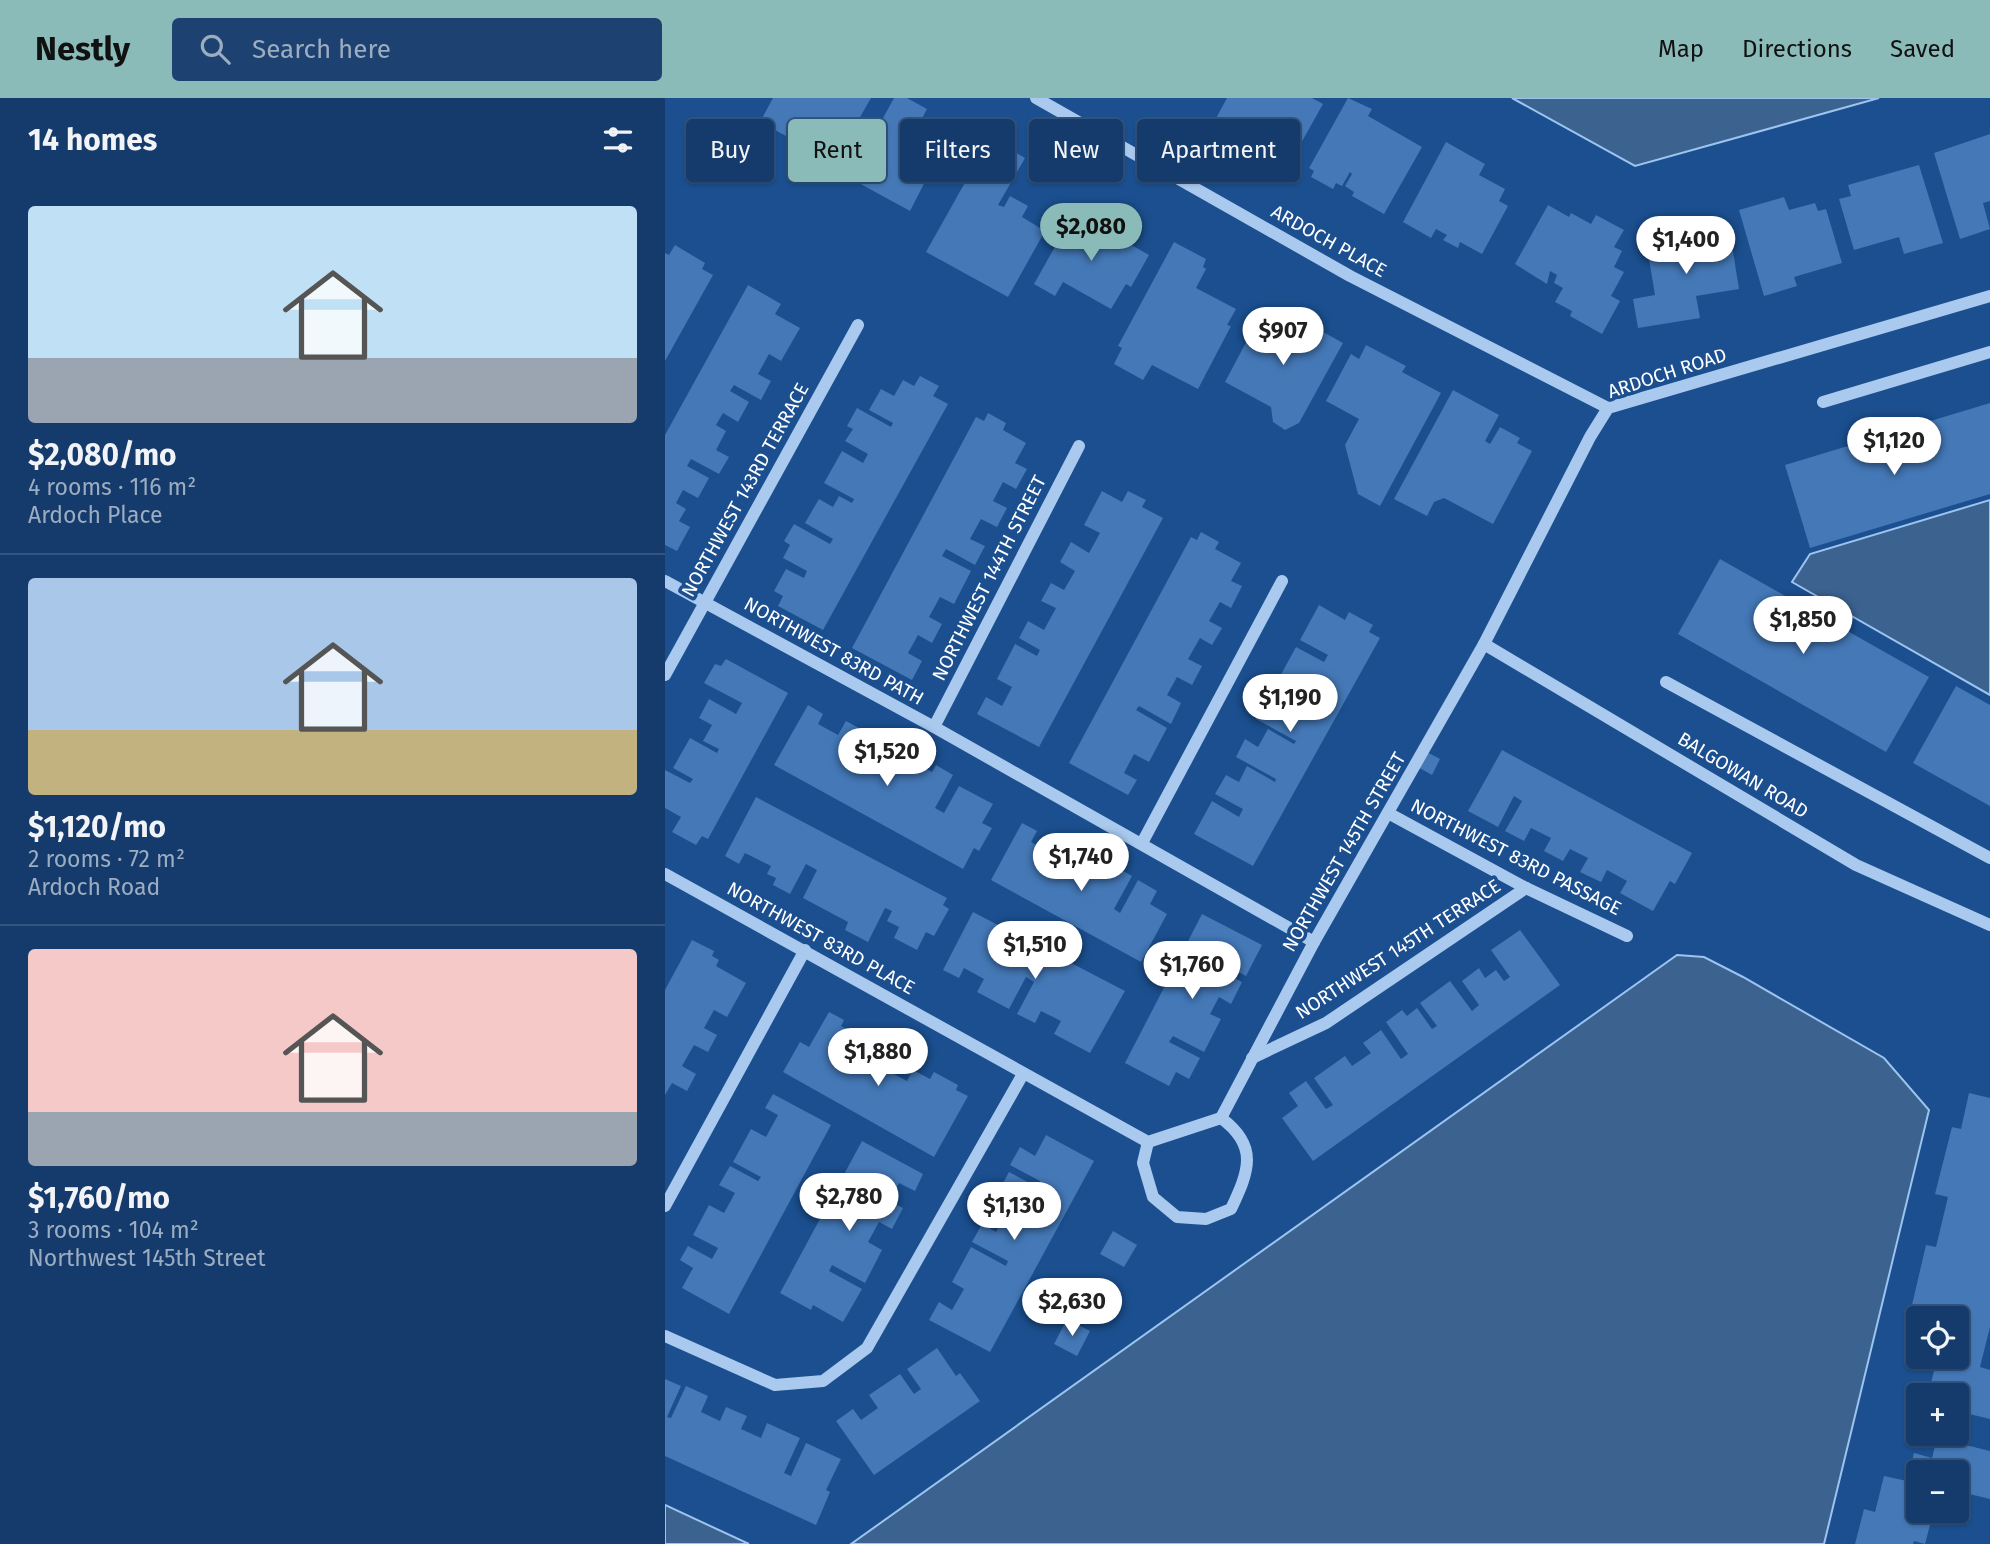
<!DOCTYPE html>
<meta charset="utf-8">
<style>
body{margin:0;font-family:"Fira Sans",sans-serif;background:#1d4271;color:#f1f3f6;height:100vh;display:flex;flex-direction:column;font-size:26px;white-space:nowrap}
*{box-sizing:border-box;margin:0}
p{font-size:23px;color:#9dadc1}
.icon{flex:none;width:38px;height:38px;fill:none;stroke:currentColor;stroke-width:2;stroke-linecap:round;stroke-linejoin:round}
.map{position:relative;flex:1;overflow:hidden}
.drawer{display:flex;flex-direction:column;background:#143b6b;width:665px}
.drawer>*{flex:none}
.banner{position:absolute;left:21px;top:21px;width:665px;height:63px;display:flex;gap:14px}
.fabs{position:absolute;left:1241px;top:1208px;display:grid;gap:14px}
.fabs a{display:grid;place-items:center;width:63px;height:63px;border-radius:7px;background:#143b6b;box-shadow:0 2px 5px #0004,0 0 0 2px #33557e;font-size:35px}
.price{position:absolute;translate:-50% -60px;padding:0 16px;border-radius:24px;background:#fff;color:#222;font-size:23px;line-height:46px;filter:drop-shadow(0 2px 4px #0008)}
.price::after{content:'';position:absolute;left:50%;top:42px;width:21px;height:16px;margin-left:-10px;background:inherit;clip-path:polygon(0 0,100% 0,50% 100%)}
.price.current{background:#8bbbb9;color:#111}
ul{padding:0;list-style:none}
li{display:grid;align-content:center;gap:14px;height:371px;padding:0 28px}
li+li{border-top:2px solid #33557e}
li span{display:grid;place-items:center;height:217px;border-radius:7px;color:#555}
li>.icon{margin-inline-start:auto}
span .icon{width:126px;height:126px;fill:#fffc;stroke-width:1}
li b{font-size:30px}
h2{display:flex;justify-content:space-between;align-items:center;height:84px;padding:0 28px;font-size:30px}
.pill{padding:0 24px;border-radius:7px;background:#143b6b;box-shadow:0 2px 5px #0004,0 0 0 2px #33557e;font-size:24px;line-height:63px}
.pill.current{background:#8bbbb9;color:#111}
header{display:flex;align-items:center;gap:42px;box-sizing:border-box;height:98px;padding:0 35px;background:#8bbbb9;color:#111}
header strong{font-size:33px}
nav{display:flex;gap:38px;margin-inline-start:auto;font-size:24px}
.search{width:490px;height:63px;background:#1d4271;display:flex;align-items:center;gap:18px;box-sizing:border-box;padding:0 24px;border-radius:7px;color:#9dadc1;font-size:26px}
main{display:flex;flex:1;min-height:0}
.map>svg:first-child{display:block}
.water{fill:#3c6290;stroke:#9cc4f0;stroke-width:2}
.building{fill:#4478b7}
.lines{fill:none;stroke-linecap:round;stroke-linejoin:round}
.minor{stroke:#a9c9ee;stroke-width:12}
.labels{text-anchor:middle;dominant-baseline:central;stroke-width:7;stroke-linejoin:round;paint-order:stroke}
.street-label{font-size:19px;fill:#fff;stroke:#1b4f8f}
</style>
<header>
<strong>Nestly</strong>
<div class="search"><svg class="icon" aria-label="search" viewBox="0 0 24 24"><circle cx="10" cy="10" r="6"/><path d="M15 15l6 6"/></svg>Search here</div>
<nav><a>Map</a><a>Directions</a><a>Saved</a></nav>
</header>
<main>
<section class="drawer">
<h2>14 homes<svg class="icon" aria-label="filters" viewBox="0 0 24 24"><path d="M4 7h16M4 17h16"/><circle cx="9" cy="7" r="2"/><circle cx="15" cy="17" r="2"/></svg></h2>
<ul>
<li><span style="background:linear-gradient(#bfe0f5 70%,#9aa5b1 0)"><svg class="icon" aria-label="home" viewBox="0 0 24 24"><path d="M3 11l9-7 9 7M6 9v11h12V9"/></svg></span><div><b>$2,080/mo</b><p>4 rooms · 116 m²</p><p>Ardoch Place</p></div></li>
<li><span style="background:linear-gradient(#a9c7e8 70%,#c2b280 0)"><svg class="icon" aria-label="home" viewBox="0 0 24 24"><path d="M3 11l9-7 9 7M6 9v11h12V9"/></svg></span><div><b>$1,120/mo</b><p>2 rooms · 72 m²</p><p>Ardoch Road</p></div></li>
<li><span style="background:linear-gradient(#f6c9c9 75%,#9aa5b1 0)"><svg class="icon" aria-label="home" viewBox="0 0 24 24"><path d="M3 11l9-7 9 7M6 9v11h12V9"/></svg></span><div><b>$1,760/mo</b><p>3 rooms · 104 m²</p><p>Northwest 145th Street</p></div></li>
</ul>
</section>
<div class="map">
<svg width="1325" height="1446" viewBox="0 0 1325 1446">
<rect width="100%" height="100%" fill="#1b4f8f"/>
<g class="water">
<polygon points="847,0 1214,0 970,68"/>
<polygon points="1325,402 1325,597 1127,484 1145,456"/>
<polygon points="1012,857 1039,859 1078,879 1219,960 1264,1012 1159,1446 186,1446"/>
<polygon points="0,1407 84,1446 0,1446"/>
</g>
<g class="building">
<polygon points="108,0 206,0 182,42 173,37 167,48 141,33 134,45 95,24"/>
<polygon points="229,0 242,0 262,11 254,26 283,43 270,67 252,57 248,63 266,72 245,113 192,84 212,45 206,42"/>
<polygon points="562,0 647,0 658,6 631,54 609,42 606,48 591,40 594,35 585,29 579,41 549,24"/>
<polygon points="683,0 707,11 703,18 757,49 719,116 687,98 689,94 680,88 687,76 685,74 677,88 671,85 668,91 646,79 649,73 644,70"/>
<polygon points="1325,36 1325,103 1318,105 1325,131 1295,141 1269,55"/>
<polygon points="325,40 360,60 333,107 339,109 345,98 363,108 357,119 380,133 343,199 261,154"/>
<polygon points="781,44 820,66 814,77 840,91 834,103 843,108 817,156 795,144 793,150 778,142 782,137 771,131 766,140 738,124"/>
<polygon points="1254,67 1278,145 1239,156 1234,139 1189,152 1174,101 1186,98 1183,87"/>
<polygon points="1119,99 1124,112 1150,105 1153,113 1161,111 1177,165 1129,179 1132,188 1099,198 1074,112"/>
<polygon points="883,107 904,119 906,115 926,126 931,117 959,132 949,149 957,153 949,169 959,174 946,198 955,203 937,236 905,218 907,213 890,204 898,190 889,185 892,177 885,173 882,186 850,166"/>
<polygon points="409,115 434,129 432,135 446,143 449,137 484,157 466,189 461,186 446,211 398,184 390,198 369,186"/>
<polygon points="1055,131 1057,142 1066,141 1074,191 1031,198 1035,220 973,230 968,201 990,197 981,143"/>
<polygon points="509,144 541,161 538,169 541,171 531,190 571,211 562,227 566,228 533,291 487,267 478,282 449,266 457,250 453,248"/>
<polygon points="10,147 40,165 37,171 48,177 0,263 0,155 4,157"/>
<polygon points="83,187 116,206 110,216 135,230 116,263 104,256 93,276 106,283 96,302 69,287 65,293 84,304 73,324 58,315 51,327 61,333 51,352 64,359 54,376 26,361 22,368 44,380 33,400 18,392 11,405 21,411 14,423 25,429 12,453 0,447 0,337"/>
<polygon points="603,210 629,224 624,232 640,240 637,244 640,246 649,229 678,245 634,325 620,332 608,324 606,309 560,284 594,220 597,222"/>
<polygon points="701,247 741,268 737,274 776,295 715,408 693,396 680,347 694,321 661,303 686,256 694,261"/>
<polygon points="255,278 274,288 268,298 283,306 158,532 113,508 118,498 109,493 121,471 139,480 142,473 118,460 125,447 119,443 129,426 165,446 168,441 140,425 154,401 168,409 174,398 187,405 189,401 159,385 177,353 198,365 203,356 180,343 188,331 182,328 192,310 226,329 228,325 204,312 216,291 229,298 238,282 249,288"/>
<polygon points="788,292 834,317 820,343 825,346 835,329 855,340 852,345 867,353 828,426 779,400 769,404 762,418 729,401"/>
<polygon points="1325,305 1325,396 1145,450 1120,367"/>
<polygon points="323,315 341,325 338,332 361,345 350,365 362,371 351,391 338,384 328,403 342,410 332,429 316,421 305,441 320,448 310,467 281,451 277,458 306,473 289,506 275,499 264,519 277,526 267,545 253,537 243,555 257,563 247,582 187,550 311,319 319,323"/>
<polygon points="437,393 457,404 463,393 481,402 477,409 498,420 374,649 312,616 321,599 337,608 347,589 332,581 350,546 372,558 375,552 354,540 363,523 379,532 391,510 376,503 386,485 399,492 410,473 395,464 406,444 424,455 435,435 419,427"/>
<polygon points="536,434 554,444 550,451 576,465 566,483 577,488 566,510 555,504 544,523 557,530 547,547 535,540 523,561 537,568 527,587 512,579 502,597 516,605 506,626 474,608 471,612 502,630 484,664 469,656 459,675 472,682 463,697 404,665 526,439 532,442"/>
<polygon points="1055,461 1264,579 1221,654 1013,536"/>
<polygon points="654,507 680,522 684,514 708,527 704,534 715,540 588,768 529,736 547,703 574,719 578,711 550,696 561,677 574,684 582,668 610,684 611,681 571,659 580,641 593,649 603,631 629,646 631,643 591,621 603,601 616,608 626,589 613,582 631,549 659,564 663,557 635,542"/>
<polygon points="61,561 123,595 43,741 37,738 31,747 7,734 16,719 0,710 0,672 25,685 28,681 8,670 25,640 52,655 54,651 38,643 47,627 34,620 44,601 71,616 77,605 39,585 50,566 56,568"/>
<polygon points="1291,588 1325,607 1325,708 1248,665"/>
<polygon points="143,607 158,616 153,626 173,637 181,623 210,639 194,667 205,673 219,647 267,674 271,667 288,677 270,710 279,715 294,688 328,706 317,725 327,730 314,753 309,750 298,771 109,667"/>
<polygon points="837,652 1027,755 1010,786 1005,783 988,813 955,795 962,783 942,772 936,784 915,774 923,760 905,751 898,763 879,753 886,740 866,730 859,743 840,733 857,703 849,698 833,729 803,713"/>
<polygon points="760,653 775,661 767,677 751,668"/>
<polygon points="91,699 282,800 278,807 284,811 269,838 261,834 252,852 229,840 234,829 222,823 227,813 220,810 203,844 180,832 183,824 138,800 152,772 141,766 125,796 108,787 111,780 102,776 106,768 80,755 74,766 60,758"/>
<polygon points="357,725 372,733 366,744 387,756 396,741 414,751 406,765 426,776 435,760 467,778 449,811 455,815 473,782 492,793 485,806 502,816 476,864 326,782"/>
<polygon points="308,814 460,893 425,955 389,936 396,923 376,913 370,925 352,916 369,884 361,879 344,911 312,894 319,881 299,870 294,880 278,872"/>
<polygon points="537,816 597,847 581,878 548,861 545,867 577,884 566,906 554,899 545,916 556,921 539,954 508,938 504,944 535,960 524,981 511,974 504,988 460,965"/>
<polygon points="855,832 895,887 648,1063 617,1020 633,1008 624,995 641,983 661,1011 668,1007 649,980 680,958 687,968 706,955 698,945 716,932 736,961 743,956 721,924 737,912 742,918 752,910 767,931 772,928 755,905 785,883 807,913 814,907 797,883 814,870 820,880 831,872 839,883 845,879 826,852"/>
<polygon points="27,842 49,853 47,858 54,862 51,868 81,885 62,919 49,912 39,930 52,937 43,954 29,947 17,968 31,976 22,993 7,985 0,997 0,892"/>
<polygon points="164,914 179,922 176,928 187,934 174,957 186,963 197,943 232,962 225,974 242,983 248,972 265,981 269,974 293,987 291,992 303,998 269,1059 118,974 135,944 144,949"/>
<polygon points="1304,995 1325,1000 1325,1229 1315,1269 1325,1272 1325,1321 1292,1313 1292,1297 1282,1297 1283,1293 1265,1289 1272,1261 1263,1258 1292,1258 1292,1220 1253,1220 1253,1226 1243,1224 1261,1147 1271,1149 1283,1099 1270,1096 1287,1029 1296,1031"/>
<polygon points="108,996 166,1027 64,1216 17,1190 28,1170 15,1162 23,1148 47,1161 53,1150 28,1137 44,1107 59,1115 70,1095 54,1087 65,1068 93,1083 96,1079 68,1064 86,1031 101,1039 113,1017 100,1010"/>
<polygon points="381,1037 429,1063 325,1254 264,1222 274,1204 287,1212 299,1191 287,1184 306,1149 341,1168 343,1163 307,1144 317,1126 331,1134 341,1115 326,1107 344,1074 372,1089 375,1083 345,1067 355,1049 370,1058"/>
<polygon points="197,1043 258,1076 250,1093 234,1085 224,1103 238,1110 227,1131 214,1124 203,1144 217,1152 200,1185 167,1167 164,1173 197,1191 178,1224 148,1207 146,1212 115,1195"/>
<polygon points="448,1133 472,1147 459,1169 435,1156"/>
<polygon points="402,1221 425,1233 412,1258 389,1246"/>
<polygon points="272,1250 291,1278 295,1275 315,1303 209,1377 171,1323 188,1311 196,1322 213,1310 204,1297 235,1276 249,1296 256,1291 242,1271"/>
<polygon points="0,1281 16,1288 2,1319 6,1320 21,1288 43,1298 36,1314 55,1323 61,1309 82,1318 76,1331 96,1340 102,1325 135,1340 119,1375 126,1378 141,1345 176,1361 161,1392 165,1394 151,1427 0,1358"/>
<polygon points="1272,1340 1325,1353 1325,1401 1292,1393 1292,1374 1253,1374 1253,1412 1269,1412 1260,1446 1249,1443 1248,1446 1190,1446 1199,1411 1210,1414 1219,1378 1242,1383 1249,1355 1267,1360"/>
</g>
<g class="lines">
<g class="minor">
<polyline points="371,0 685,178 943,310"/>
<polyline points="1158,304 1325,254"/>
<polyline points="0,483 269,629 649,844"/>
<polyline points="819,546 1191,767 1325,827"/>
<polyline points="0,577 193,227"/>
<polyline points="1001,584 1325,760"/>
<polyline points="269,629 414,348"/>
<polyline points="723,715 861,790 962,838"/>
<polyline points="477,745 617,483"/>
<polyline points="0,776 483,1044 556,1020"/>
<polyline points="587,960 661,925 861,790"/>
<polyline points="556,1020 649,844 819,546 925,339 943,310 1325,198"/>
<path d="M483 1044 478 1065 488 1099 512 1119 541 1121 566 1111C584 1073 594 1048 556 1020"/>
<polyline points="0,1108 140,852"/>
<polyline points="0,1238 110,1287 158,1283 202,1250 358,976"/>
</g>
</g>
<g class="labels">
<g class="street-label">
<text transform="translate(664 143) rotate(29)">ARDOCH PLACE</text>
<text transform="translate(1002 275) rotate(-18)">ARDOCH ROAD</text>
<text transform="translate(80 392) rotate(-61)">NORTHWEST 143RD TERRACE</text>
<text transform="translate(324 480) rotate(-63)">NORTHWEST 144TH STREET</text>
<text transform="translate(169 553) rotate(29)">NORTHWEST 83RD PATH</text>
<text transform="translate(1078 677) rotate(31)">BALGOWAN ROAD</text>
<text transform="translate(679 754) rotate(-60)">NORTHWEST 145TH STREET</text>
<text transform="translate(851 759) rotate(27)">NORTHWEST 83RD PASSAGE</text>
<text transform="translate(156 840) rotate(29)">NORTHWEST 83RD PLACE</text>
<text transform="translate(733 851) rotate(-33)">NORTHWEST 145TH TERRACE</text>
</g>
</g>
</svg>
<div class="fabs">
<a><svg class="icon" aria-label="locate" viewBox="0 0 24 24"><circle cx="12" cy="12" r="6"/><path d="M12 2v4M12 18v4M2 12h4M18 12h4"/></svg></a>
<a>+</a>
<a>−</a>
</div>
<b class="price current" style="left:426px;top:165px">$2,080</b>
<b class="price" style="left:1021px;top:178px">$1,400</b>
<b class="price" style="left:618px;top:269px">$907</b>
<b class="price" style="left:1229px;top:379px">$1,120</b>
<b class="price" style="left:1138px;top:558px">$1,850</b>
<b class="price" style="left:625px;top:636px">$1,190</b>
<b class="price" style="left:222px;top:690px">$1,520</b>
<b class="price" style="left:416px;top:795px">$1,740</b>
<b class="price" style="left:370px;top:883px">$1,510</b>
<b class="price" style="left:527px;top:903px">$1,760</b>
<b class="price" style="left:213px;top:990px">$1,880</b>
<b class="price" style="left:184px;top:1135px">$2,780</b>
<b class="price" style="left:349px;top:1144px">$1,130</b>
<b class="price" style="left:407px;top:1240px">$2,630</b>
<div class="banner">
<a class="pill">Buy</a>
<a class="pill current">Rent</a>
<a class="pill">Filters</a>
<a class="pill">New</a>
<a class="pill">Apartment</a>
</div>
</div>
</main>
